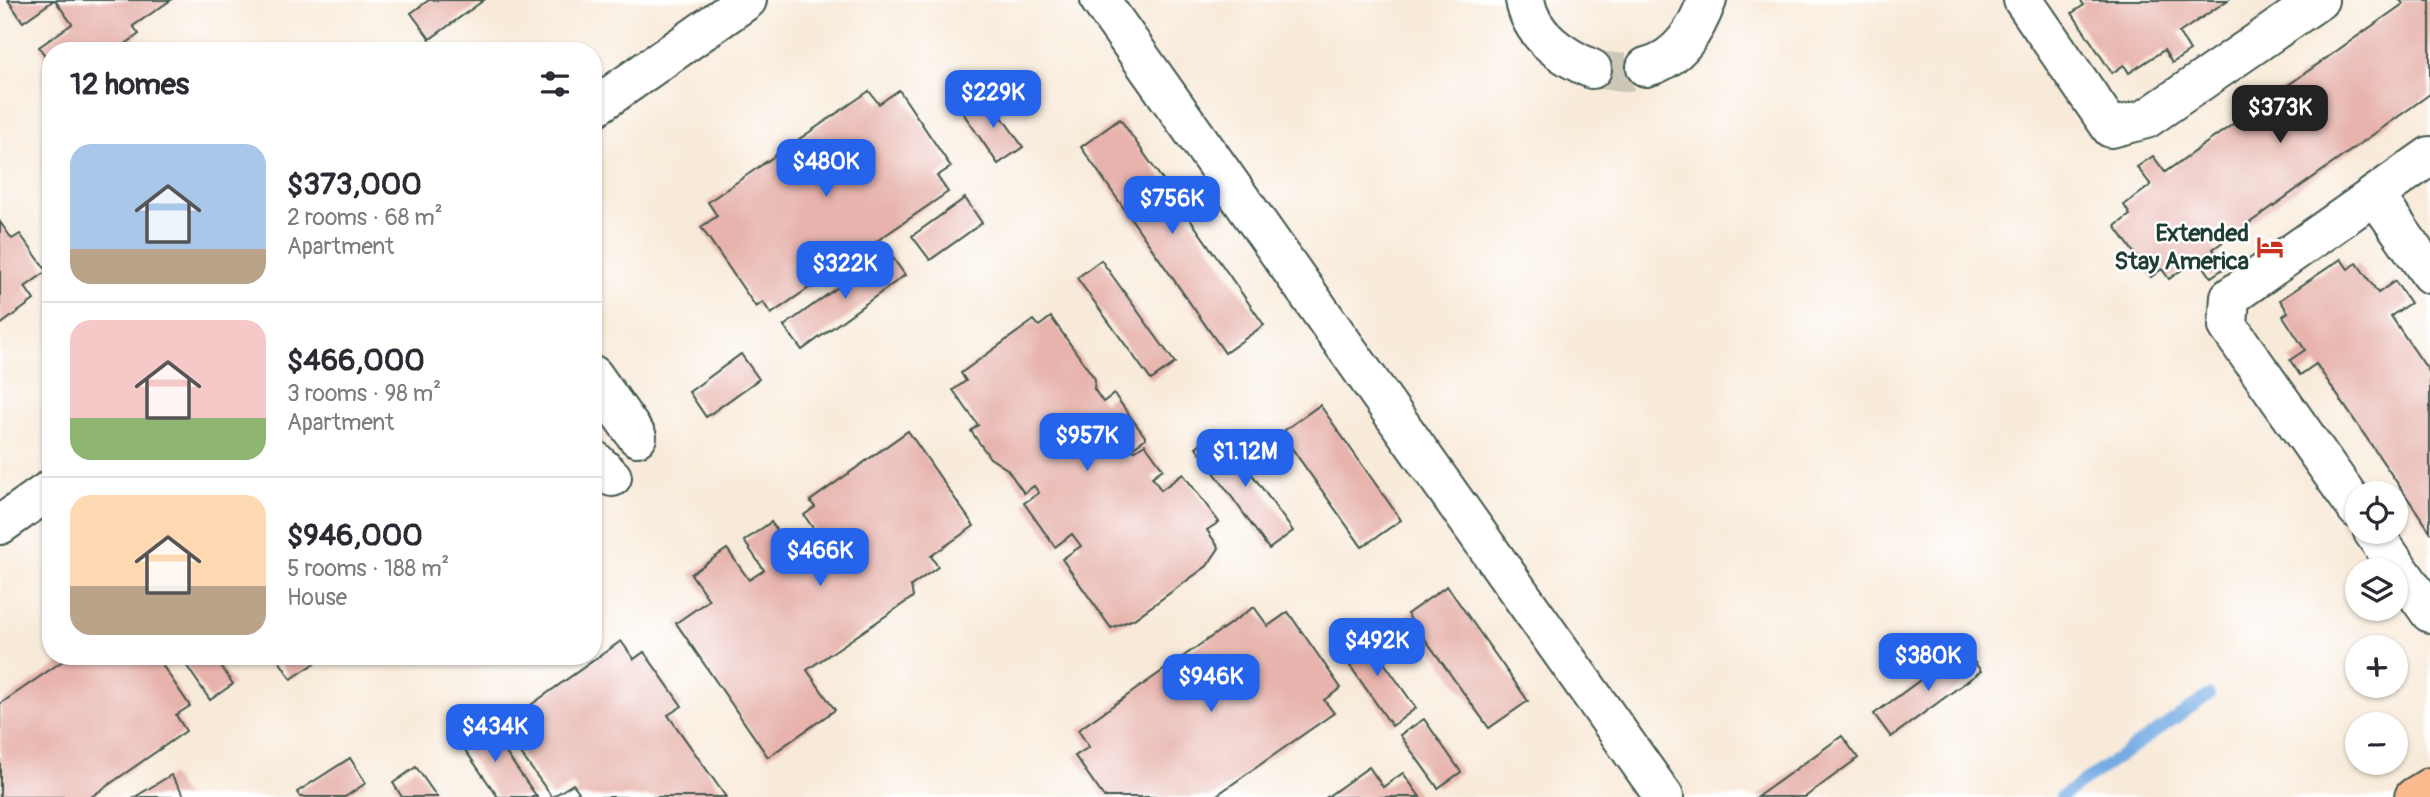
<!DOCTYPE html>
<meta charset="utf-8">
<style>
body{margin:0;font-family:Pangolin,sans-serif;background:#f7f7f7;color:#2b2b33;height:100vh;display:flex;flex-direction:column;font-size:26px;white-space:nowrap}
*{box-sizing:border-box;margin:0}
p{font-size:23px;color:#7c7c81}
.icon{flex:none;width:38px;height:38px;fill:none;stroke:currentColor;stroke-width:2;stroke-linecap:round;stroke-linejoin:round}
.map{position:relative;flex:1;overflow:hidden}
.sheet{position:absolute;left:42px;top:42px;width:560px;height:623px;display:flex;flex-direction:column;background:#fff;border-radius:28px;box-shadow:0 2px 5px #0004}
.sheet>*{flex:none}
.controls{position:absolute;left:2345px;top:481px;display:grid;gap:14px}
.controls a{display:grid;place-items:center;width:63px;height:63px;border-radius:50%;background:#fff;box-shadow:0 2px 5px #0004;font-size:35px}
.price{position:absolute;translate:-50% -60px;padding:0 16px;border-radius:14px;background:#2563eb;color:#fff;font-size:23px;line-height:46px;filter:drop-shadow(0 2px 4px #0008)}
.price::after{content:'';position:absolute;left:50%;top:42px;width:21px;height:16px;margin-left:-10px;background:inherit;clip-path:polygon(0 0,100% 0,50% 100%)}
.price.on{background:#222;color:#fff}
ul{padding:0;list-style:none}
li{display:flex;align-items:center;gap:21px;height:175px;padding:0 28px}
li+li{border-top:2px solid #e1e1e2}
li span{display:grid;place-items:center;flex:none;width:196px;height:140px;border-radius:21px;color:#555}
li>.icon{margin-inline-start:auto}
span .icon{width:84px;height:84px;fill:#fffc;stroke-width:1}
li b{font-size:30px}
h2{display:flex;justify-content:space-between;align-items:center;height:84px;padding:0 28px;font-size:30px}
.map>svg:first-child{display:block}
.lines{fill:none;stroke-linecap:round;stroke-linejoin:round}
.stream{stroke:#74ace3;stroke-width:12}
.building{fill:#e7b3ac}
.minor-tunnel{stroke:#cdc7b8;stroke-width:38;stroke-dasharray:38 19;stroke-linecap:butt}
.minor-casing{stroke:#40574d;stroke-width:42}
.highway-casing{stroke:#40574d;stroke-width:42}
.minor{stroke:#fff;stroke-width:38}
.highway{stroke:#fcba8e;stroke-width:38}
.labels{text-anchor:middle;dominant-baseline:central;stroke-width:5;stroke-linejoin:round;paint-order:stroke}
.poi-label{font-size:24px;font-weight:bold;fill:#1f3d34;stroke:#fff;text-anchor:end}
</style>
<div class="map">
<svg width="2430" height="797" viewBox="0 0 2430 797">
<rect width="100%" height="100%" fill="#fff"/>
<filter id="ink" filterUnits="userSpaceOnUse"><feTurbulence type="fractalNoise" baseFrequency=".0143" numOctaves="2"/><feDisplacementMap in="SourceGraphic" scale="14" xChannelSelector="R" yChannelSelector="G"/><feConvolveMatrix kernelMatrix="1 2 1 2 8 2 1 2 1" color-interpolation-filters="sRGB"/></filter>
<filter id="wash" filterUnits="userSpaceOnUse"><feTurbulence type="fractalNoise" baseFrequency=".00686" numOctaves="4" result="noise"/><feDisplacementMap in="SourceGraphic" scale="28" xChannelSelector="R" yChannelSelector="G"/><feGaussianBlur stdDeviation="1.57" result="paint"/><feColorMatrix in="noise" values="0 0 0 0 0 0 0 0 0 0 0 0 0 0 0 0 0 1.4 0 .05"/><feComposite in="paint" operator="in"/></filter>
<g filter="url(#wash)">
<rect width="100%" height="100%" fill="#f8ead9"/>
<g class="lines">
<polyline class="stream" points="2061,797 2209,695"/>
</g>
<g id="blocks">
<g class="building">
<polygon points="8,0 54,0 23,22"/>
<polygon points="55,0 171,0 133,26 139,34 116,51 51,51 51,64 39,47 72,24"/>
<polygon points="429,0 484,0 430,39 411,13"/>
<polygon points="2080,0 2228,0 2179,33 2190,51 2172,63 2164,50 2129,73 2124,65 2112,73 2072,13 2084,5"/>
<polygon points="2400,0 2430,0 2430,94 2213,249 2226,267 2211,277 2198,258 2169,279 2162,269 2151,277 2115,226 2130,215 2124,205 2151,185 2137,167 2153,156 2165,172 2403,4"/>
<polygon points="899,90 951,167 937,176 948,192 771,314 763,302 756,307 701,227 717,216 708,202 869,91 879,104"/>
<polygon points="987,96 1023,147 998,164 963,113"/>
<polygon points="1120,119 1264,325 1225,353 1081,147"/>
<polygon points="965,198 982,223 930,260 912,236"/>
<polygon points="0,222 12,239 20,234 47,271 25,287 34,300 0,325"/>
<polygon points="888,251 905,275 802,350 784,326"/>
<polygon points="2341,259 2348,269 2357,263 2378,293 2395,281 2410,303 2391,316 2430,373 2430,531 2316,364 2300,375 2290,360 2305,350 2283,316 2288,312 2280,300"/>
<polygon points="1101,260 1175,363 1151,380 1077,278"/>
<polygon points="1051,317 1095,379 1094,389 1103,402 1114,394 1146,438 1132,448 1134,451 1145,444 1163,469 1152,477 1161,490 1183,474 1219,522 1207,530 1219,548 1207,566 1134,619 1111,628 1062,559 1081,546 1072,534 1055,547 1024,503 1039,493 1034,486 1024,493 1007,469 990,458 971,431 978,425 953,390 966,381 961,373 1034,320 1039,326"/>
<polygon points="741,354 759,379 706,417 689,392"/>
<polygon points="1320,405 1401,520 1362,547 1281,433"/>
<polygon points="1220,430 1293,531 1269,549 1196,447"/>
<polygon points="908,431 974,526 931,556 938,567 911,586 913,597 807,670 835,710 768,757 676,623 709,600 691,574 727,549 749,580 764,570 744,541 771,522 790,549 815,531 804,515 815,507 810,501"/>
<polygon points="1447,586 1528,701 1489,728 1407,614"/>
<polygon points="1254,607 1268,626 1288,612 1341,688 1324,700 1334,713 1214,797 1104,797 1075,756 1089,747 1078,730"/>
<polygon points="1361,630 1416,708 1392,726 1337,647"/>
<polygon points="621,641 634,659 644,652 682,706 668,715 726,797 572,797 579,792 573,784 552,797 516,747 526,740 511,719"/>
<polygon points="1964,648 1981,671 1891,737 1874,714"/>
<polygon points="70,656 156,656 190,706 176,715 186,731 91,797 0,797 0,704"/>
<polygon points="180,656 214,656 233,684 210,700"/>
<polygon points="276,656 313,656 317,662 291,679"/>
<polygon points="1424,719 1461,772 1438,788 1400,735"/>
<polygon points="484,722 537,797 498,797 458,740"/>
<polygon points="1842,736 1858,758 1805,797 1757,797"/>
<polygon points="350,758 366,783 345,797 300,797 297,792"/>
<polygon points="416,767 437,797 402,797 393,783"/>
<polygon points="1369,767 1383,787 1403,773 1420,797 1327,797"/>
<polygon points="171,775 185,797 135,797"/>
</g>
</g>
</g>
<g filter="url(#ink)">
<use href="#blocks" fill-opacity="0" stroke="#40574d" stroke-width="2"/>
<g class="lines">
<polyline class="minor-tunnel" points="1592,69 1623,73 1646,67"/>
<defs>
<g id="minor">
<polyline points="1100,0 1664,797"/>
<path d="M1525 0C1531 36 1562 56 1592 69"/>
<polyline points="2023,0 2111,128 2146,119 2319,0"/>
<path d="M1646 67C1679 59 1696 30 1707 0"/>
<polyline points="593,108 747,0"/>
<polyline points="2375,195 2430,274"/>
<polyline points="593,375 637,437"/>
<polyline points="593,459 612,477"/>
<polyline points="2357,509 2228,326 2230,297 2430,156"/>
<polyline points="0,525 51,489"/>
<polyline points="2373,532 2430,613"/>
</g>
<polyline id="highway" points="2414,797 2430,787"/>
</defs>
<use href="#minor" class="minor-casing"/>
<use href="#highway" class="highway-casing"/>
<use href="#minor" class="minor"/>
<use href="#highway" class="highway"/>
</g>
</g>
<defs>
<symbol id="hotel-bare" viewBox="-9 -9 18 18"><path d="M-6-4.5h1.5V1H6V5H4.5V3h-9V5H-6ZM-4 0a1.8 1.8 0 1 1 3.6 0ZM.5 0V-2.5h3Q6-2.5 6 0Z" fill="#c8321e" stroke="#fff" stroke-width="2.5" paint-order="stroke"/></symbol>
</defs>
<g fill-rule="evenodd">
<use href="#hotel-bare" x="2251" y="228" width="38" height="38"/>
</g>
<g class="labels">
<g class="poi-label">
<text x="2249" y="233">Extended<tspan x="2249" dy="28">Stay America</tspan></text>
</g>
</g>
</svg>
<div class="controls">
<a><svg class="icon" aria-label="locate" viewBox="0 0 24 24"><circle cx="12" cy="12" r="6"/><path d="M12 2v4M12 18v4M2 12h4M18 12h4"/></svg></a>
<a><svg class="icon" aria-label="layers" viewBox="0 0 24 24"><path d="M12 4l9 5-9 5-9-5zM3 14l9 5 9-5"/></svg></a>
<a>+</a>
<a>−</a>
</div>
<b class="price" style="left:993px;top:130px">$229K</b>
<b class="price on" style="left:2280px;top:145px">$373K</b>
<b class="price" style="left:826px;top:199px">$480K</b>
<b class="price" style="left:1172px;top:236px">$756K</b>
<b class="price" style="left:845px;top:301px">$322K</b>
<b class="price" style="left:1087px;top:473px">$957K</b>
<b class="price" style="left:1245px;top:489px">$1.12M</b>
<b class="price" style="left:820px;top:588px">$466K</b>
<b class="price" style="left:1377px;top:678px">$492K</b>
<b class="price" style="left:1928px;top:693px">$380K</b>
<b class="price" style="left:1211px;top:714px">$946K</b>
<b class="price" style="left:495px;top:764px">$434K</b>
<section class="sheet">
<h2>12 homes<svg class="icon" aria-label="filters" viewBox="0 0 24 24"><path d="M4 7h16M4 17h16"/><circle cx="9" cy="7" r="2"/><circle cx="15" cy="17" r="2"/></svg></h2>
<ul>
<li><span style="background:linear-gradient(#a9c7e8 75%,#b9a48a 0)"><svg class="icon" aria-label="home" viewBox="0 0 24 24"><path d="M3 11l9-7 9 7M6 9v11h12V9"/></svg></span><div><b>$373,000</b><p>2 rooms · 68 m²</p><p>Apartment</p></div></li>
<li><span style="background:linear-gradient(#f6c9c9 70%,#8fb573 0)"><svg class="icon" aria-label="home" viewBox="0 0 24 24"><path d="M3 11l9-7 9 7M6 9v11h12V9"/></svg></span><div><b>$466,000</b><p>3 rooms · 98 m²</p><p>Apartment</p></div></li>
<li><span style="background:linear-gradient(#ffd9b3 65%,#b9a48a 0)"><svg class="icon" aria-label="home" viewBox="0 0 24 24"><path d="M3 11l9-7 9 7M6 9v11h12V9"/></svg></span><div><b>$946,000</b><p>5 rooms · 188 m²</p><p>House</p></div></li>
</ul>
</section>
</div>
